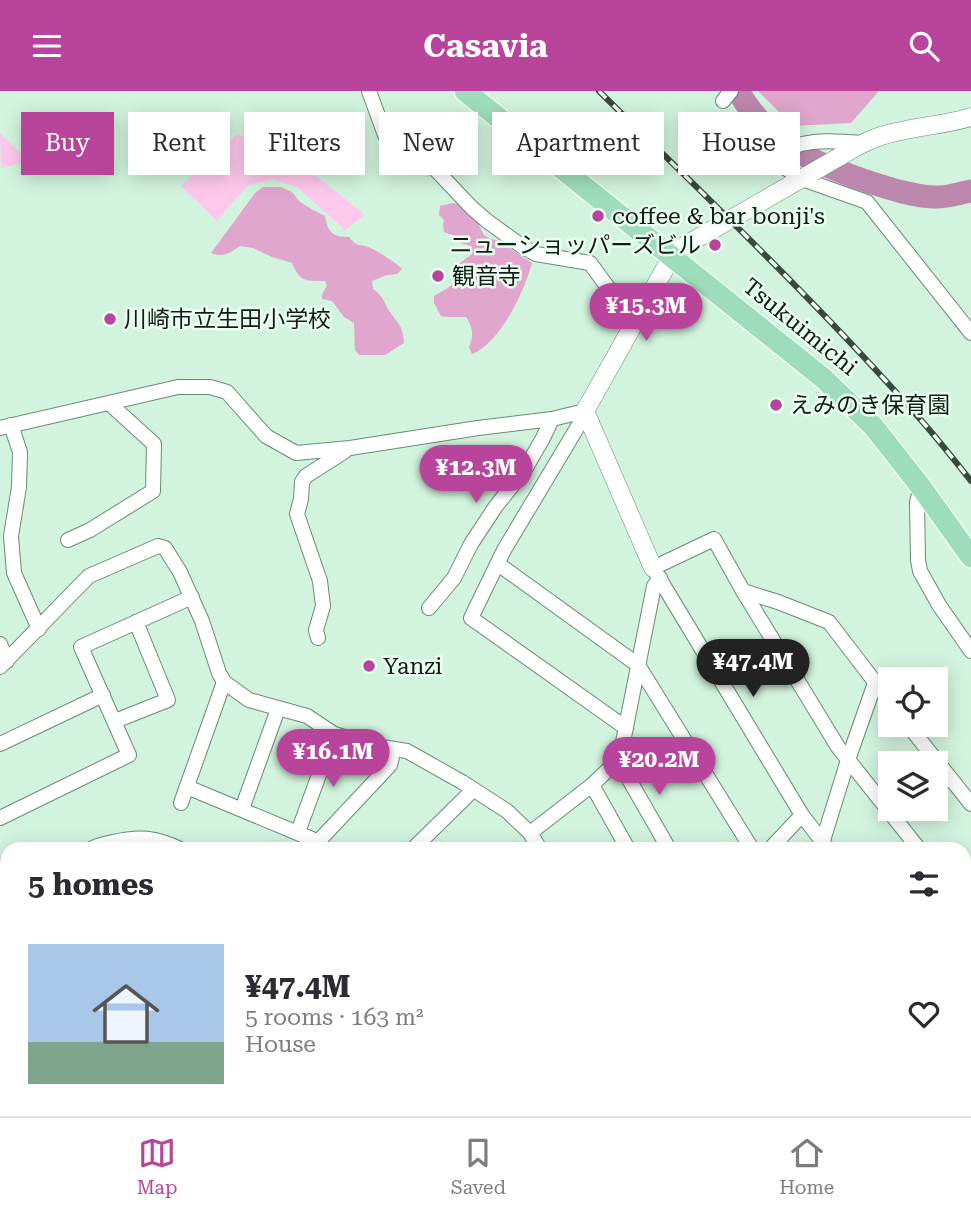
<!DOCTYPE html>
<meta charset="utf-8">
<style>
body{margin:0;font-family:"Roboto Serif","Noto Sans JP",serif;background:#f7f7f7;color:#2b2b33;height:100vh;display:flex;flex-direction:column;font-size:26px;white-space:nowrap}
*{box-sizing:border-box;margin:0}
p{font-size:23px;color:#7c7c81}
.icon{flex:none;width:38px;height:38px;fill:none;stroke:currentColor;stroke-width:2;stroke-linecap:round;stroke-linejoin:round}
.map{position:relative;flex:1;overflow:hidden}
.panel{position:absolute;left:0px;top:751px;width:971px;height:275px;display:flex;flex-direction:column;background:#fff;border-radius:21px 21px 0 0;box-shadow:0 4px 18px #0003}
.panel>*{flex:none}
.guide{position:absolute;left:21px;top:21px;width:929px;height:63px;display:flex;gap:14px}
.fabs{position:absolute;left:878px;top:576px;display:grid;gap:14px}
.fabs a{display:grid;place-items:center;width:70px;height:70px;border-radius:0px;background:#fff;box-shadow:0 4px 18px #0003;font-size:35px}
.price{position:absolute;translate:-50% -60px;padding:0 16px;border-radius:24px;background:#b9449c;color:#fff;font-size:23px;line-height:46px;filter:drop-shadow(0 2px 4px #0008)}
.price::after{content:'';position:absolute;left:50%;top:42px;width:21px;height:16px;margin-left:-10px;background:inherit;clip-path:polygon(0 0,100% 0,50% 100%)}
.price.selected{background:#222;color:#fff}
ul{padding:0;list-style:none}
li{display:flex;align-items:center;gap:21px;height:175px;padding:0 28px}
li span{display:grid;place-items:center;flex:none;width:196px;height:140px;border-radius:0px;color:#555}
li>.icon{margin-inline-start:auto}
span .icon{width:84px;height:84px;fill:#fffc;stroke-width:1}
li b{font-size:30px}
h2{display:flex;justify-content:space-between;align-items:center;height:84px;padding:0 28px;font-size:30px}
.tag{padding:0 24px;border-radius:0px;background:#fff;box-shadow:0 4px 18px #0003;font-size:24px;line-height:63px}
.tag.selected{background:#b9449c;color:#fff}
header{display:flex;justify-content:space-between;align-items:center;height:91px;padding:0 28px;background:#b9449c;color:#fff;font-size:32px;font-weight:700}
.tab-bar{display:flex;justify-content:space-around;align-items:center;height:98px;border-top:2px solid #e1e1e2;background:#fff;font-size:19px;color:#7c7c81}
.tab-bar a{display:grid;justify-items:center;gap:4px}
.tab-bar .selected{color:#b9449c}
.map>svg:first-child{display:block}
.green{fill:#fec8ec}
.forest{fill:#e0a6cd}
.lines{fill:none;stroke-linecap:round;stroke-linejoin:round}
.river{stroke:#bd86ac;stroke-width:23}
.minor-casing{stroke:#6a8a76;stroke-width:16}
.tertiary-casing{stroke:#6a8a76;stroke-width:19}
.primary-casing{stroke:#fff;stroke-width:23}
.minor{stroke:#fff;stroke-width:14}
.tertiary{stroke:#fff;stroke-width:18}
.primary{stroke:#9eddbb;stroke-width:21}
.rail-casing{stroke:#38493e;stroke-width:6}
.rail{stroke:#e9fef0;stroke-width:3.5;stroke-dasharray:10;stroke-linecap:butt}
.tertiary-bridge-casing{stroke:#6a8a76;stroke-width:19;stroke-linecap:butt}
.tertiary-bridge{stroke:#fff;stroke-width:18}
.poi-dot{fill:#b9449c;stroke:#e9fef0;stroke-width:2.5}
.labels{text-anchor:middle;dominant-baseline:central;stroke-width:5;stroke-linejoin:round;paint-order:stroke}
.poi-label{font-size:23px;fill:#101d15;stroke:#e9fef0;text-anchor:start}
.street-label{font-size:23px;fill:#101d15;stroke:#e9fef0}
</style>
<header><svg class="icon" aria-label="menu" viewBox="0 0 24 24"><path d="M4 6h16M4 12h16M4 18h16"/></svg>Casavia<svg class="icon" aria-label="search" viewBox="0 0 24 24"><circle cx="10" cy="10" r="6"/><path d="M15 15l6 6"/></svg></header>
<div class="map">
<svg width="971" height="1025" viewBox="0 0 971 1025">
<rect width="100%" height="100%" fill="#d2f4de"/>
<g class="green">
<polygon points="0,42 28,70 1,77"/>
<polygon points="237,43 300,72 365,124 345,139 297,96 274,89 248,94 217,130 181,95"/>
</g>
<g class="forest">
<polygon points="758,0 879,0 851,32 793,35"/>
<path d="M263 96H281L292 101 300 111 311 118 325 125C328 141 332 146 349 146 359 157 357 152 368 156 375 158 398 173 402 178L397 183 387 184 372 190 373 198C386 208 382 209 390 221 399 234 403 235 404 252L385 264H359L355 259 354 232 344 226 332 210 322 208V204L327 194 325 190C305 190 300 191 292 172L272 166 253 157 240 155C230 162 223 167 211 162L255 102Z"/>
<path d="M453 112 458 113 478 132 484 144 490 148 497 149 532 172C524 201 501 251 472 263L469 256C474 244 473 237 466 226H448L441 225 434 212V205L448 197 458 188 456 175 472 163 471 155 460 152 458 146 444 141 443 133 444 129 439 124 440 115Z"/>
<polygon points="0,766 7,769 7,917 0,920"/>
</g>
<g class="lines">
<path class="river" d="M738 0C768 52 811 71 866 90 888 97 911 105 934 106 946 107 959 102 971 100"/>
<defs>
<g id="minor">
<polyline points="369,0 385,44 395,53 423,69 437,80 471,116 487,130 523,156 536,163 590,172 609,198 644,215"/>
<polyline points="723,10 731,0"/>
<path d="M862 52C827 49 800 47 770 67L802 88 867 111 971 242"/>
<polyline points="585,320 580,332 504,459 471,527 626,637"/>
<polyline points="11,334 20,361 19,396 11,445 14,482 39,538"/>
<polyline points="0,337 178,296 210,296 227,301 266,345 296,362 350,357 478,337 552,328 585,320"/>
<polyline points="921,396 917,411 918,469 920,480 939,514 971,560"/>
<polyline points="68,449 90,439 153,400 154,353 110,313"/>
<polyline points="498,473 638,574 752,758"/>
<polyline points="660,487 654,495 619,671 669,758"/>
<polyline points="743,500 778,511 829,531 891,612"/>
<polyline points="429,517 454,487 471,453 496,415 524,380 543,347 552,328"/>
<polyline points="318,547 316,539 323,515 320,490 297,423 301,408 302,391 306,385 345,360"/>
<polyline points="0,553 7,570"/>
<polyline points="0,576 89,485 158,455 165,457 180,481 202,530 219,582 224,591 249,609 307,625 334,643 375,655 407,660 462,691 507,720 530,742 540,758"/>
<polyline points="115,630 168,609 136,531"/>
<polyline points="908,634 971,713"/>
<polyline points="0,653 103,604"/>
<polyline points="592,694 628,758"/>
<polyline points="187,696 319,751"/>
<polyline points="181,712 224,591"/>
<polyline points="242,718 278,618"/>
<polyline points="0,727 129,664 81,556 192,506"/>
<polyline points="298,741 334,643"/>
<polyline points="530,742 592,694 612,675 619,671"/>
<polyline points="314,755 390,674 394,658"/>
<polyline points="821,756 848,669 875,592"/>
<path d="M91 758C98 754 105 753 113 751 139 745 155 746 180 758"/>
<polyline points="413,758 473,699"/>
<polyline points="770,758 802,724"/>
<polyline points="828,758 802,724 653,477 714,448 743,500 838,656 919,758"/>
<polyline points="964,814 971,823"/>
<polyline points="964,921 971,929"/>
<polyline points="0,951 3,948 7,948"/>
<polyline points="464,1018 485,1025"/>
<polyline points="649,1018 658,1025"/>
<polyline points="760,1018 770,1025"/>
<polyline points="893,1018 898,1025"/>
<polyline points="952,1018 958,1025"/>
<polyline points="104,1025 111,1018"/>
<polyline points="269,1025 271,1018"/>
<polyline points="622,1025 624,1018"/>
</g>
<g id="tertiary">
<path d="M839 66C852 58 864 51 878 46 908 36 941 35 971 26"/>
<polyline points="653,477 585,320 672,165 677,159 813,81"/>
</g>
<polyline id="primary" points="465,0 823,287 873,335 921,396 971,466"/>
</defs>
<use href="#minor" class="minor-casing"/>
<use href="#tertiary" class="tertiary-casing"/>
<use href="#primary" class="primary-casing"/>
<use href="#minor" class="minor"/>
<use href="#tertiary" class="tertiary"/>
<use href="#primary" class="primary"/>
<defs>
<path id="rail" d="M599 0C707 107 819 213 920 328 938 348 954 369 971 390"/>
</defs>
<use href="#rail" class="rail-casing"/>
<use href="#rail" class="rail"/>
<defs>
<polyline id="tertiary-bridge" points="813,81 839,66"/>
</defs>
<use href="#tertiary-bridge" class="tertiary-bridge-casing"/>
<use href="#tertiary-bridge" class="tertiary-bridge"/>
</g>
<g class="poi-dot">
<circle cx="598" cy="125" r="7"/>
<circle cx="715" cy="154" r="7"/>
<circle cx="438" cy="185" r="7"/>
<circle cx="110" cy="228" r="7"/>
<circle cx="776" cy="314" r="7"/>
<circle cx="369" cy="575" r="7"/>
</g>
<g class="labels">
<g class="poi-label">
<text x="612" y="125">coffee &amp; bar bonji's</text>
<text x="701" y="154" text-anchor="end">ニューショッパーズビル</text>
<text x="452" y="185">観音寺</text>
<text x="124" y="228">川崎市立生田小学校</text>
<text x="790" y="314">えみのき保育園</text>
<text x="383" y="575">Yanzi</text>
</g>
<g class="street-label">
<text transform="translate(800 236) rotate(39)">Tsukuimichi</text>
</g>
</g>
</svg>
<div class="fabs">
<a><svg class="icon" aria-label="locate" viewBox="0 0 24 24"><circle cx="12" cy="12" r="6"/><path d="M12 2v4M12 18v4M2 12h4M18 12h4"/></svg></a>
<a><svg class="icon" aria-label="layers" viewBox="0 0 24 24"><path d="M12 4l9 5-9 5-9-5zM3 14l9 5 9-5"/></svg></a>
</div>
<b class="price" style="left:646px;top:252px">¥15.3M</b>
<b class="price" style="left:476px;top:414px">¥12.3M</b>
<b class="price selected" style="left:753px;top:608px">¥47.4M</b>
<b class="price" style="left:333px;top:698px">¥16.1M</b>
<b class="price" style="left:659px;top:706px">¥20.2M</b>
<div class="guide">
<a class="tag selected">Buy</a>
<a class="tag">Rent</a>
<a class="tag">Filters</a>
<a class="tag">New</a>
<a class="tag">Apartment</a>
<a class="tag">House</a>
</div>
<section class="panel">
<h2>5 homes<svg class="icon" aria-label="filters" viewBox="0 0 24 24"><path d="M4 7h16M4 17h16"/><circle cx="9" cy="7" r="2"/><circle cx="15" cy="17" r="2"/></svg></h2>
<ul>
<li><span style="background:linear-gradient(#a9c7e8 70%,#7fa58c 0)"><svg class="icon" aria-label="home" viewBox="0 0 24 24"><path d="M3 11l9-7 9 7M6 9v11h12V9"/></svg></span><div><b>¥47.4M</b><p>5 rooms · 163 m²</p><p>House</p></div><svg class="icon" aria-label="heart" viewBox="0 0 24 24"><path d="M12 20l-8-8c-3-5 5-10 8-4 3-6 11-1 8 4z"/></svg></li>
</ul>
</section>
</div>
<nav class="tab-bar">
<a class="selected"><svg class="icon" aria-label="map" viewBox="0 0 24 24"><path d="M3 6l6-2 6 2 6-2v14l-6 2-6-2-6 2zM9 4v14M15 6v14"/></svg>Map</a>
<a><svg class="icon" aria-label="saved" viewBox="0 0 24 24"><path d="M7 4h10v16l-5-4-5 4z"/></svg>Saved</a>
<a><svg class="icon" aria-label="home" viewBox="0 0 24 24"><path d="M3 11l9-7 9 7M6 9v11h12V9"/></svg>Home</a>
</nav>
